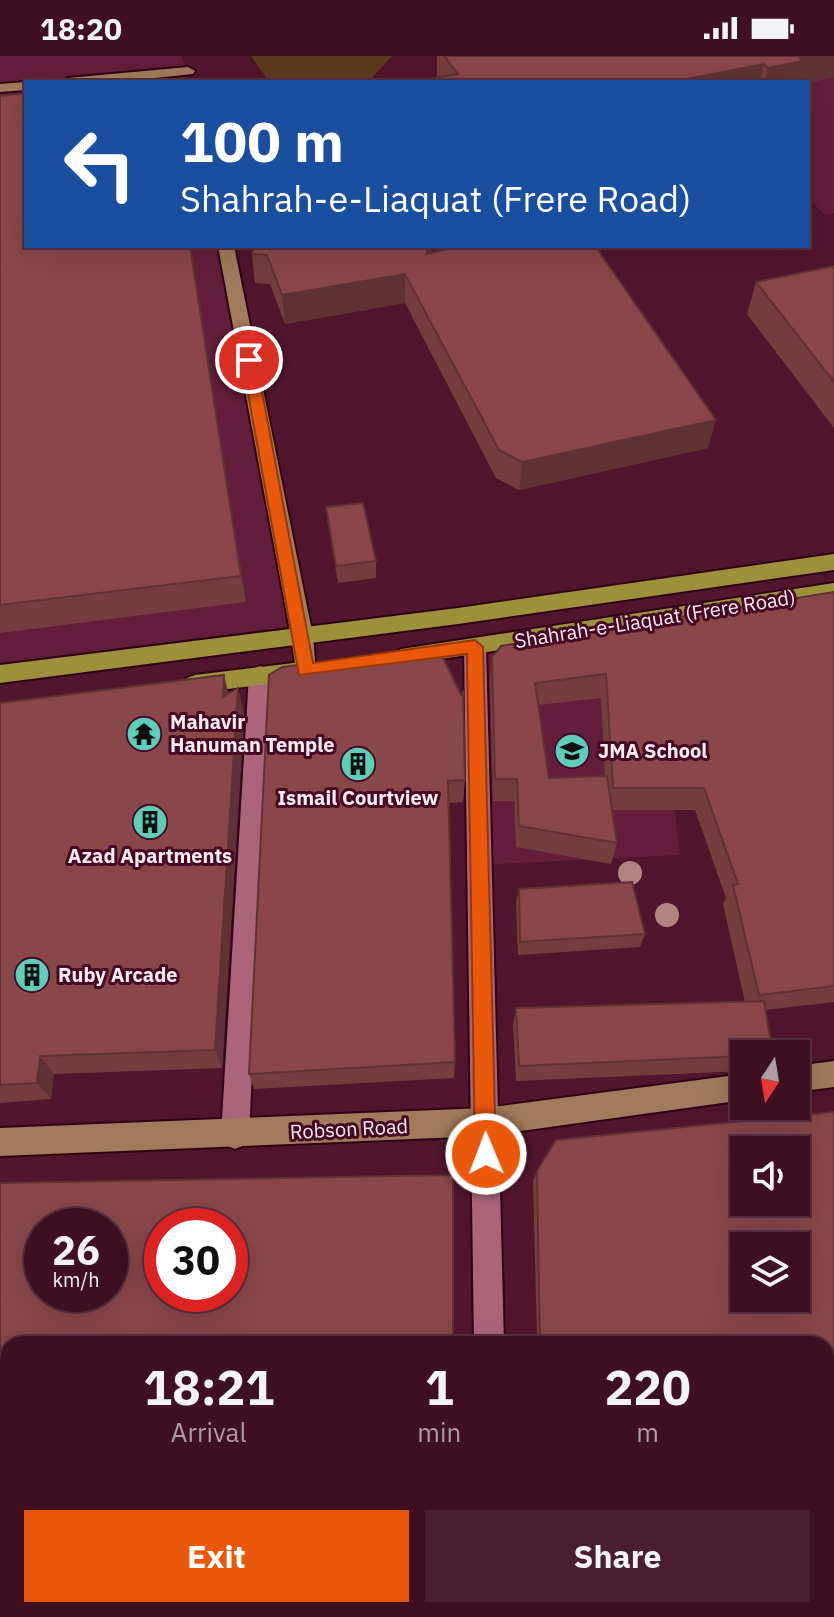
<!DOCTYPE html>
<html lang="en">
<head>
<meta charset="utf-8">
<style>
	:root { --surface:#3e1022; --page:#491e2f; --text:#f1f3f6; --muted:#ad9da5; --line:#573040; --accent:#ea580c }
	body { margin:0; font-family:"IBM Plex Sans",sans-serif; background:var(--page); color:var(--text); height:100vh; display:flex; flex-direction:column; font-size:30px; white-space:nowrap }
	* { box-sizing:border-box; margin:0 }
	p { font-size:26px; color:var(--muted) }
	.icon { flex:none; width:44px; height:44px; fill:none; stroke:currentColor; stroke-width:2; stroke-linecap:round; stroke-linejoin:round }
	.map { position:relative; flex:1; overflow:hidden }
	.drawer { position:absolute; left:0px; top:1280px; width:834px; height:282px; display:flex; flex-direction:column; background:var(--surface); border-radius:24px 24px 0 0; box-shadow:0 8px 32px #0002,0 0 0 2px var(--line) }
	.drawer>* { flex:none }
	.hud { position:absolute; left:24px; top:24px; width:786px; height:168px; border-radius:0px; box-shadow:0 8px 32px #0002,0 0 0 2px var(--line); background:#1a4fa0; color:#fff; overflow:hidden }
	.needle { width:52px; rotate:192deg }
	.fabs { position:absolute; left:730px; top:984px; display:grid; gap:16px }
	.fabs a { display:grid; place-items:center; width:80px; height:80px; border-radius:0px; background:var(--surface); box-shadow:0 8px 32px #0002,0 0 0 2px var(--line); font-size:40px }
	.speed { position:absolute; left:24px; top:1152px; display:flex; gap:16px; font-size:40px; font-weight:700; text-align:center }
	.speed>* { display:grid; place-content:center; width:104px; height:104px; border-radius:50%; background:var(--surface); box-shadow:0 8px 32px #0002,0 0 0 2px var(--line); line-height:1 }
	.speed small { font-size:20px; font-weight:400 }
	.speed .limit { border:12px solid #d22; background:#fff; color:#111 }
	.pin { position:absolute; display:grid; place-items:center; width:68px; height:68px; color:#fff; margin:-34px; border:4px solid #fff; border-radius:50%; box-shadow:0 2px 8px #0007 }
	.me { position:absolute; width:88px; margin:-44px; rotate:359deg; stroke-linejoin:round; filter:drop-shadow(0 0 6px #0008) }
	.turn { display:flex; align-items:center; gap:28px; height:168px; padding:0 24px; font-size:36px }
	.turn .icon { width:104px; height:104px; stroke-width:2.5 }
	.turn b { display:block; font-size:56px; line-height:68px }
	.eta { display:flex; justify-content:space-evenly; align-items:center; height:136px; text-align:center }
	.eta b { font-size:48px; font-weight:700; line-height:56px }
	.button { display:flex; gap:16px; margin-top:auto; padding:16px 24px }
	.button a { flex:1; height:92px; border-radius:0px; background:var(--accent); color:#fff; font-size:32px; font-weight:700; line-height:92px; text-align:center }
	.button a+a { background:var(--page); color:var(--text) }
	.status { display:flex; justify-content:space-between; align-items:center; height:56px; padding:0 40px; background:var(--surface); direction:ltr }
	.status svg { height:22px; fill:currentColor }
	.map>svg:first-child { display:block }
	.built { fill:#621e3a }
	.green { fill:#5d3b1d }
	.lines { fill:none; stroke-linecap:round; stroke-linejoin:round }
	.lane-casing { stroke:#2f0316; stroke-width:4 }
	.street-casing { stroke:#2f0316; stroke-width:4 }
	.secondary-casing { stroke:#2f0316; stroke-width:4 }
	.primary-casing { stroke:#2f0316; stroke-width:4 }
	.lane { fill:#aa657b; fill-rule:evenodd }
	.street { fill:#aa657b; fill-rule:evenodd }
	.secondary { fill:#a37a5b; fill-rule:evenodd }
	.primary { fill:#9d903b; fill-rule:evenodd }
	.tree { fill:#b18481 }
	.wall { fill:#763d3f; fill-rule:evenodd }
	.shaded-wall { fill:#603233 }
	.building { fill:#894749; stroke:#603233; stroke-width:2; fill-rule:evenodd }
	.route { fill:#ea580c; stroke:#983908; stroke-width:2 }
	.labels { text-anchor:middle; stroke-width:6; stroke-linejoin:round; paint-order:stroke }
	.street-label { font-size:20px; fill:#fdedf1; stroke:#460924 }
	.poi-label { font-size:20px; font-weight:bold; fill:#fdedf1; stroke:#460924; text-anchor:start }
</style>
</head>
<body>
<div class="status"><b>18:20</b><svg viewBox="0 0 49 12"><path d="M0 12V9h3v3zM5 12V6h3v6zM10 12V3h3v9zM15 12V0h3v12zM26 1h20v11H26zM47 4h2v5h-2z"/></svg></div>
<div class="map">
<svg width="834" height="1561" viewBox="0 0 834 1561">
	<rect width="100%" height="100%" fill="#52152e"/>
	<!-- built -->
	<g class="built">
		<polygon points="0,0 182,0 189,26 26,26 26,190 225,190 302,580 0,618"/>
		<polygon points="834,0 834,157 825,159 808,142 808,26"/>
		<polygon points="652,563 680,799 477,809 475,591"/>
	</g>
	<!-- green -->
	<polygon class="green" points="251,0 392,0 368,26 269,26"/>
	<g class="lines">
		<defs>
			<polygon id="lane" points="206,1554 255,1554 252,1561 203,1561"/>
			<g id="street">
				<polygon points="475,583 486,591 504,1288 474,1288 464,591"/>
				<polygon points="260,610 268,613 271,619 249,1079 245,1089 235,1093 225,1089 221,1079 249,619 252,613"/>
				<rect x="478" y="1554" width="34" height="7"/>
			</g>
			<g id="secondary">
				<polygon points="188,11 195,15 193,18 116,26 61,26 68,22"/>
				<polygon points="26,26 26,34 0,36 0,28"/>
				<polygon points="218,190 234,190 313,580 316,615 313,621 297,621 291,580"/>
				<polygon points="834,1005 834,1031 796,1036 796,1010"/>
				<polygon points="744,1018 744,1044 485,1080 0,1100 0,1072 485,1052"/>
			</g>
			<g id="primary">
				<polygon points="834,498 834,514 458,568 0,627 0,609 458,552"/>
				<polygon points="834,527 834,543 401,609 390,601 401,593"/>
				<polygon points="302,606 310,609 313,615 310,621 302,624 195,637 187,634 184,628 187,622 195,619"/>
			</g>
		</defs>
		<!-- lane casing -->
		<use href="#lane" class="lane-casing"/>
		<!-- street casing -->
		<use href="#street" class="street-casing"/>
		<!-- secondary casing -->
		<use href="#secondary" class="secondary-casing"/>
		<!-- primary casing -->
		<use href="#primary" class="primary-casing"/>
		<!-- lane -->
		<use href="#lane" class="lane"/>
		<!-- street -->
		<use href="#street" class="street"/>
		<!-- secondary -->
		<use href="#secondary" class="secondary"/>
		<!-- primary -->
		<use href="#primary" class="primary"/>
	</g>
	<!-- trees -->
	<g class="tree">
		<circle cx="630" cy="817" r="12"/>
		<circle cx="667" cy="859" r="12"/>
	</g>
	<!-- wall -->
	<g class="wall">
		<polygon points="437,0 834,0 834,21 808,27 412,26 438,22 437,20"/>
		<polygon points="0,40 26,190 191,190 246,546 0,577"/>
		<polygon points="254,190 434,190 432,196 708,392 519,434 496,422 405,247 285,268 270,228 255,227 252,198"/>
		<polygon points="834,210 834,372 747,258 756,226"/>
		<polygon points="326,451 376,505 376,522 338,527 328,469"/>
		<path d="M834 536V946L765 954 744 998V1015L516 1025 513 969 516 952 745 946 723 848 726 842 695 754H612L617 787 611 808 516 791 514 745H493L490 625 492 601ZM601 642 605 720 549 722 538 649Z"/>
		<polygon points="425,594 465,724 463,746 449,747 455,1006 454,1022 254,1033 249,1018"/>
		<polygon points="238,632 244,658 222,1012 54,1018 51,1043 0,1047 0,647 229,638"/>
		<polygon points="519,833 645,878 640,891 518,899 516,846"/>
		<polygon points="834,1056 826,1288 537,1288 533,1125 537,1115"/>
		<polygon points="542,1554 648,1554 649,1561 542,1561"/>
	</g>
	<!-- shaded-wall -->
	<g class="shaded-wall">
		<polygon points="806,0 834,0 834,21 808,27 765,26 768,12"/>
		<polygon points="764,8 760,26 672,26"/>
		<polygon points="190,190 191,190 246,546 241,520"/>
		<polygon points="428,190 434,190 426,227 426,198"/>
		<polygon points="405,218 405,247 285,268 282,239"/>
		<polygon points="716,364 708,392 519,434 522,406"/>
		<polygon points="224,619 230,644 223,641"/>
		<polygon points="238,632 244,658 222,1012 215,994"/>
		<polygon points="40,1000 54,1018 51,1043 37,1027"/>
		<polygon points="199,1554 205,1554 202,1561 196,1561"/>
	</g>
	<!-- building -->
	<g class="building">
		<polygon points="444,0 806,0 799,1 803,5 768,12 764,8 672,26 412,26 458,18"/>
		<polygon points="26,37 26,190 190,190 241,520 0,549 0,40"/>
		<polygon points="254,190 428,190 426,198 462,190 595,190 716,364 522,406 499,394 405,218 282,239 267,199 252,198"/>
		<polygon points="834,210 834,326 756,226"/>
		<polygon points="363,447 376,505 336,510 326,451"/>
		<polygon points="834,536 834,930 759,939 733,829 738,828 704,732 613,732 606,618 535,627 549,722 607,720 617,787 519,770 517,723 495,723 492,601 501,590"/>
		<polygon points="425,594 435,597 443,602 461,639 463,636 465,724 448,725 455,1006 249,1018 269,619 282,611"/>
		<polygon points="224,619 223,641 238,632 215,994 40,1000 37,1027 0,1029 0,647"/>
		<polygon points="632,826 645,878 520,886 519,833"/>
		<polygon points="764,945 773,998 744,998 744,1000 519,1010 516,952"/>
		<path d="M834 1056V1494L826 1495V1288H540L537 1115 556 1084ZM744 1094H796V1146H744ZM744 1190H796V1242H744Z"/>
		<path d="M453 1119V1288H8V1554H199L196 1561H0V1127ZM42 1170H110V1238H42ZM162 1170H230V1238H162Z"/>
		<polygon points="209,1554 454,1554 454,1561 250,1561 252,1556"/>
		<polygon points="546,1554 648,1554 649,1561 546,1561"/>
	</g>
	<!-- route -->
	<polygon class="route" points="249,300 256,304 313,607 475,584 483,591 496,1098 493,1105 486,1109 478,1105 475,1098 467,598 299,619 242,304"/>
	<!-- icons -->
	<defs>
		<symbol id="temple-disc" viewBox="-11 -11 22 22"><circle r="9.5" fill="#5dceb9" stroke="#460924"/><path d="M0-6L5-2H3V0L6.5 2.5H4V6H1.5V3h-3V6H-4V2.5H-6.5L-3 0V-2H-5Z" fill="#111"/></symbol>
		<symbol id="school-disc" viewBox="-11 -11 22 22"><circle r="9.5" fill="#5dceb9" stroke="#460924"/><path d="M0-5L7-2L0 1L-7-2ZM-4 1L0 2.5L4 1V4Q0 6-4 4Z" fill="#111"/></symbol>
		<symbol id="building-disc" viewBox="-11 -11 22 22"><circle r="9.5" fill="#5dceb9" stroke="#460924"/><path d="M-4-6H4V6H1V3H-1V6H-4ZM-2.5-4.3h1.7v1.8h-1.7ZM.8-4.3h1.7v1.8H.8ZM-2.5-1h1.7V.8h-1.7ZM.8-1h1.7V.8H.8Z" fill="#111"/></symbol>
	</defs>
	<g fill-rule="evenodd">
		<use href="#temple-disc" x="124" y="658" width="40" height="40"/>
		<use href="#school-disc" x="552" y="675" width="40" height="40"/>
		<use href="#building-disc" x="338" y="688" width="40" height="40"/>
		<use href="#building-disc" x="130" y="746" width="40" height="40"/>
		<use href="#building-disc" x="12" y="899" width="40" height="40"/>
	</g>
	<g class="labels">
		<!-- street labels -->
		<g class="street-label">
			<text transform="translate(655 563) rotate(-9)" y="7">Shahrah-e-Liaquat (Frere Road)</text>
			<text transform="translate(349 1073) rotate(-3)" y="7">Robson Road</text>
		</g>
		<!-- poi labels -->
		<g class="poi-label">
			<text x="170" y="673">Mahavir<tspan x="170" dy="23">Hanuman Temple</tspan></text>
			<text x="598" y="702">JMA School</text>
			<text x="358" y="749" text-anchor="middle">Ismail Courtview</text>
			<text x="150" y="807" text-anchor="middle">Azad Apartments</text>
			<text x="58" y="926">Ruby Arcade</text>
		</g>
	</g>
</svg>
<div class="fabs">
<a><svg class="needle" viewBox="-14 -14 28 28"><path d="M0-13l5 13h-10z" fill="#e53935"/><path d="M0 13l5-13h-10z" fill="#ad9da5"/></svg></a>
<a><svg class="icon" aria-label="sound" viewBox="0 0 24 24"><path d="M4 9h4l5-4v14l-5-4H4zM17 9q2 3 0 6"/></svg></a>
<a><svg class="icon" aria-label="layers" viewBox="0 0 24 24"><path d="M12 4l9 5-9 5-9-5zM3 14l9 5 9-5"/></svg></a>
</div>
<div class="speed"><div>26<small>km/h</small></div><div class="limit">30</div></div>
<div class="pin" style="left:249px;top:304px;background:#d93025"><svg class="icon" aria-label="arrive" viewBox="0 0 24 24"><path d="M6 21V4h12l-3 4 3 4H6"/></svg></div>
<svg class="me" style="left:486px;top:1098px" viewBox="-20 -20 40 40"><circle r="17" fill="#ea580c" stroke="#fff" stroke-width="3"/><path d="M0-11L8 9 0 5-8 9z" fill="#fff"/></svg>
<div class="hud">
<div class="turn"><svg class="icon" aria-label="left" viewBox="0 0 24 24"><path d="M17 20v-9H6M10 6l-5 5 5 5"/></svg><div><b>100 m</b>Shahrah-e-Liaquat (Frere Road)</div></div>
</div>
<section class="drawer">
<div class="eta">
<div><b>18:21</b><p>Arrival</p></div>
<div><b>1</b><p>min</p></div>
<div><b>220</b><p>m</p></div>
</div>
<div class="button"><a>Exit</a><a>Share</a></div>
</section>
</div>
</body>
</html>
